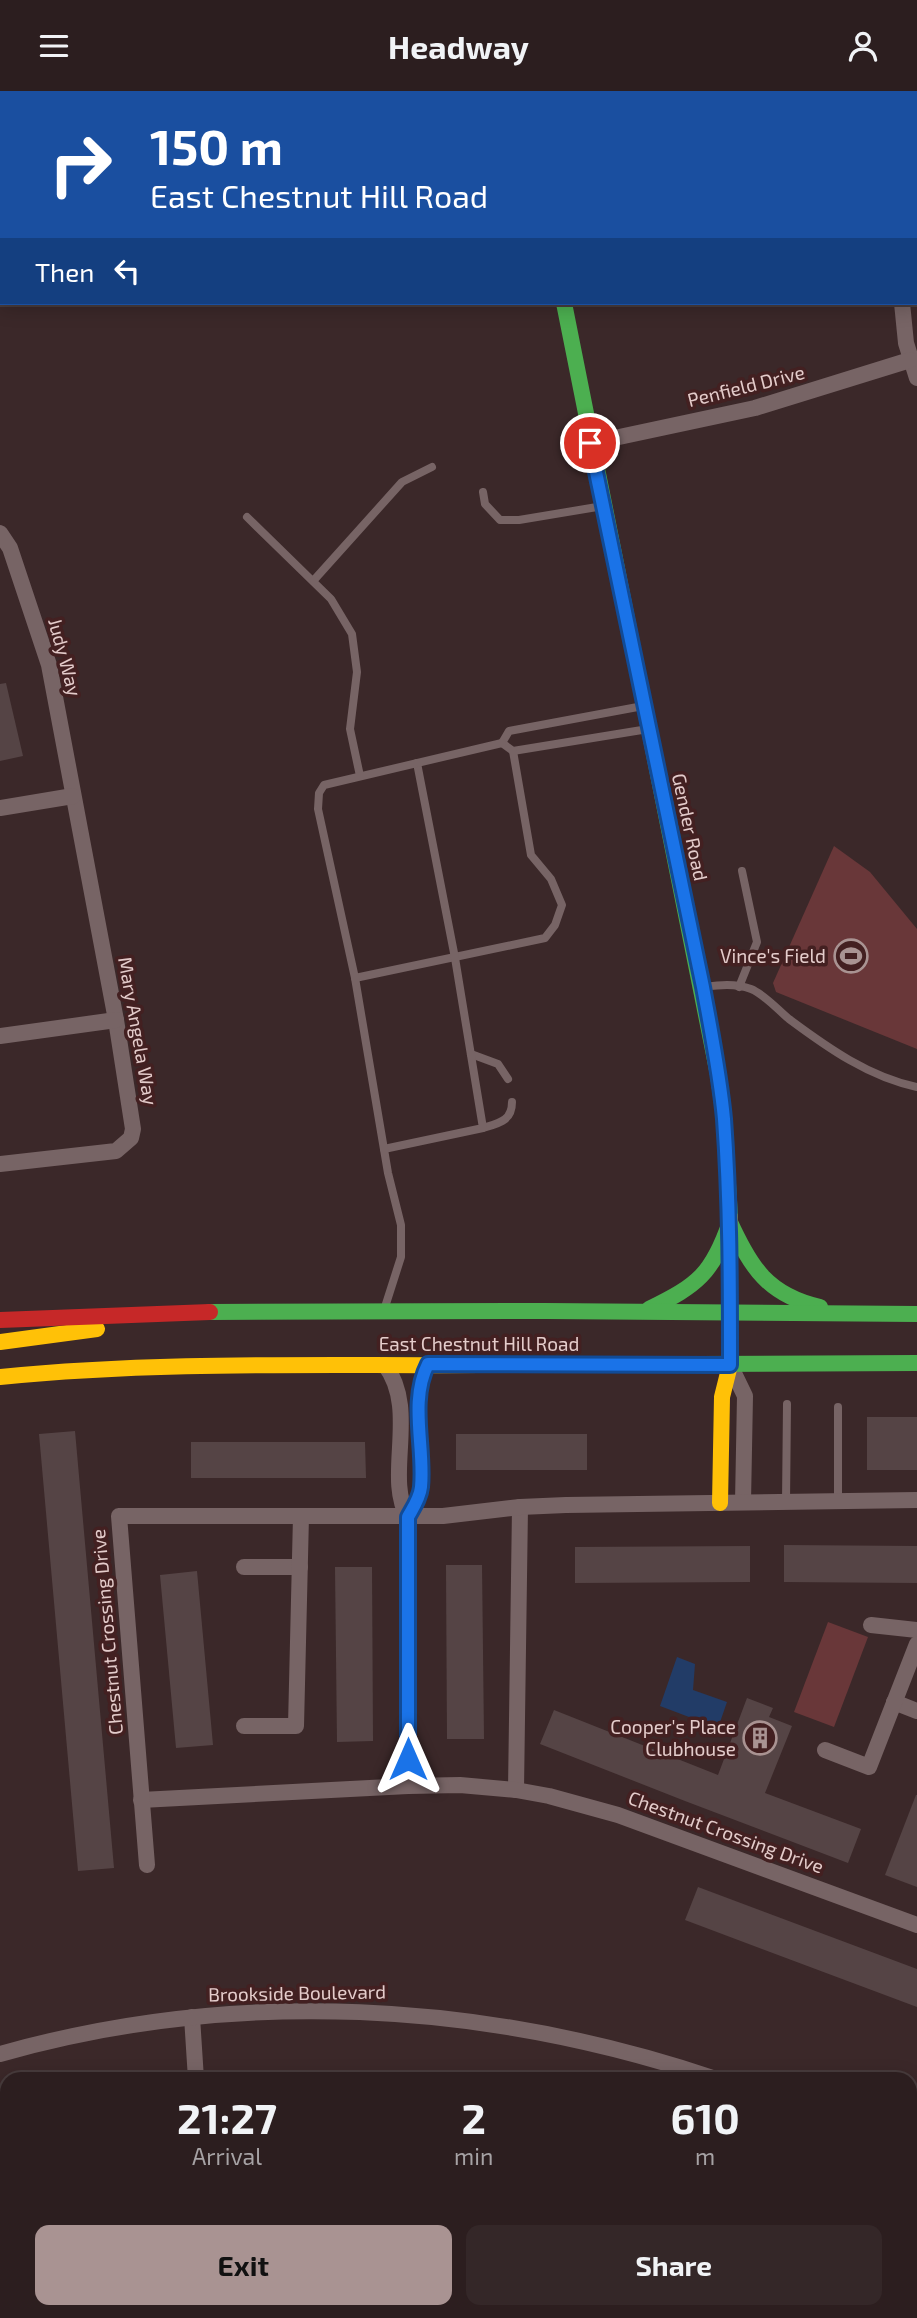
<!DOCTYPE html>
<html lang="en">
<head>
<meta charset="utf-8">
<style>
	:root { --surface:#2c1e1f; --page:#342728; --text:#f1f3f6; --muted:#a6a2a4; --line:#483c3d; --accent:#a99392 }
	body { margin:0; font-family:"Exo 2",sans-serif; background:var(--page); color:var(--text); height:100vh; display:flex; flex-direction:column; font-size:26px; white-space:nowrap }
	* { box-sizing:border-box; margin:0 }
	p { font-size:23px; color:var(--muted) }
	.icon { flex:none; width:38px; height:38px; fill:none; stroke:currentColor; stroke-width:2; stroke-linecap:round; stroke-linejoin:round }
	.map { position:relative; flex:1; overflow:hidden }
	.side { position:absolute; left:0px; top:1981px; width:917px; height:247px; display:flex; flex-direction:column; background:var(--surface); border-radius:21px 21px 0 0; box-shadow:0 4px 18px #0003,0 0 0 2px var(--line) }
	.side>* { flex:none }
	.top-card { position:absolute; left:0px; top:0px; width:917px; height:214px; box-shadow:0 4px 18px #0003,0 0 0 2px var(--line); background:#1a4fa0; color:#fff; overflow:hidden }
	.pin { position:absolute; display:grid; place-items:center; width:60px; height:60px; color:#fff; margin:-30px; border:4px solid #fff; border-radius:50%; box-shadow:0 2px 7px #0007 }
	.me { position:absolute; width:77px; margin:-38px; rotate:0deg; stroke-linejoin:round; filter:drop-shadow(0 0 5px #0008) }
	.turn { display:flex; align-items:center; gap:24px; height:147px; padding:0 35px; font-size:32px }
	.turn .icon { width:91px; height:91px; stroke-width:2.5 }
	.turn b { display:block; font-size:49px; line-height:60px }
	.then { display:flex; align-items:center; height:66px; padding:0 35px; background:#0003; gap:14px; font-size:26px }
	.eta { display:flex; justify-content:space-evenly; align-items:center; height:119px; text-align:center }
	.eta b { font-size:42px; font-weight:700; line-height:49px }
	.button { display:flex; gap:14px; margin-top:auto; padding:14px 35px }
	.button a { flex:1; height:80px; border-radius:14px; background:var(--accent); color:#111; font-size:28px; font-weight:700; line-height:80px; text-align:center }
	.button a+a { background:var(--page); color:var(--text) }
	header { display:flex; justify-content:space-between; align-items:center; height:91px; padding:0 35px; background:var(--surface); font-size:32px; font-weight:700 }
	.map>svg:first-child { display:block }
	.green { fill:#693739 }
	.water { fill:#223c67 }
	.building { fill:#554445 }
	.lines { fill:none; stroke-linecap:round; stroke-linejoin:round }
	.lane { stroke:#776465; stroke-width:8 }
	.street { stroke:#776465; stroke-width:16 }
	.fast { stroke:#4caf50; stroke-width:16 }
	.slow { stroke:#ffc107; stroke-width:16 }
	.jam { stroke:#c62828; stroke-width:16 }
	.route-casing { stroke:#114b97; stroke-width:18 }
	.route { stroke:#1a73e8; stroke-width:12 }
	.labels { text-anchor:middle; stroke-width:7; stroke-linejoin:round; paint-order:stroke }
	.street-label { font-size:19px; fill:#e4cccb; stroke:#432021 }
	.poi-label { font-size:19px; fill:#e4cccb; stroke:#432021; text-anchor:end }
</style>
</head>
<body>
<header><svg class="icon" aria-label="menu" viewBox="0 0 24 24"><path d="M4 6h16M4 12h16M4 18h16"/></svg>Headway<svg class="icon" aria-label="person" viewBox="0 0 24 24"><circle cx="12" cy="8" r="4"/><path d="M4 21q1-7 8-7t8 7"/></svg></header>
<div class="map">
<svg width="917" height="2227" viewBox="0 0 917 2227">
	<rect width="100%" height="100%" fill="#3b2829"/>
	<!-- green -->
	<g class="green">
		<polygon points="834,755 870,781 917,838 917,958 776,901 773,892"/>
		<polygon points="828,1531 868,1546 834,1636 794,1621"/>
	</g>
	<!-- water -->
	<polygon class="water" points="677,1566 695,1573 693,1599 727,1611 718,1637 660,1615"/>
	<!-- building -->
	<g class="building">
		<polygon points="6,592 23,665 0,670 0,593"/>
		<rect x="867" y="1326" width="50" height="53"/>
		<polygon points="75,1340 114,1777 78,1780 39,1343"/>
		<rect x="456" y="1343" width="131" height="36"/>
		<polygon points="191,1351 365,1351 366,1387 191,1387"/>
		<polygon points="784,1454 917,1455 917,1492 784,1491"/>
		<polygon points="750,1455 750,1491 575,1492 575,1456"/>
		<polygon points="446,1474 482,1474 484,1648 447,1648"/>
		<polygon points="335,1476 372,1476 373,1650 337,1651"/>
		<polygon points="197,1480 213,1654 176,1657 160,1484"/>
		<polygon points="747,1607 773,1617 769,1626 792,1635 765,1702 861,1738 848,1772 685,1710 540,1653 554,1619 718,1684"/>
		<polygon points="916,1704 917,1704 917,1796 885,1784"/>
		<polygon points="698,1796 917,1878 917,1916 685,1829"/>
	</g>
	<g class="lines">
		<!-- lane -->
		<g class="lane">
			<polyline points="483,401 485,413 500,429 519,429 603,415"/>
			<polyline points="247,426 331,508 352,543 357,581 350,638 360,685"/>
			<polyline points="314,489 402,391 432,376"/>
			<polyline points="643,615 509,640 502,652 513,660 648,638"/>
			<polyline points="355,887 545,847 555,834 562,814 551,788 531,764 513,660"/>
			<path d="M703 896C719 894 735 892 751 898 764 903 778 919 789 928 828 957 869 986 917 996"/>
			<polyline points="739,896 757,851 742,780"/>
			<polyline points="471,963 498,973 508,988"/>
			<path d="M483 1037C499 1032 512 1030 512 1011"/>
			<polyline points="384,1058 483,1037 455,867 417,672"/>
			<polyline points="385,1216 401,1166 401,1134 388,1082 355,887 318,718 319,702 324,694 502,652"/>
			<polyline points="838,1410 838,1316"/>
			<polyline points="786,1411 787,1313"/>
		</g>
		<!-- street -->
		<g class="street">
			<polyline points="361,0 365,2"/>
			<polyline points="247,2 248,0"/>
			<polyline points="396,2 397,0"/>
			<polyline points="516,2 519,0"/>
			<polyline points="908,2 908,0"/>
			<polyline points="0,135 2,135"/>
			<polyline points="902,212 906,252 917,287"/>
			<polyline points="591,352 755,317 910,269"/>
			<polyline points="0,442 10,457 49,574 116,929 133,1038 131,1047 116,1060 0,1073"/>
			<polyline points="0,717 73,705"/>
			<polyline points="0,945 116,929"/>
			<path d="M385 1274C419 1319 384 1386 408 1426V1695"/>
			<polyline points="730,1274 745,1305 743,1411"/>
			<path d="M408 1426C413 1416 420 1407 421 1396 425 1357 409 1310 428 1274"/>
			<polyline points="244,1476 300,1476"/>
			<polyline points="871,1534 917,1539"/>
			<polyline points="894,1611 917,1620"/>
			<polyline points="244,1635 296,1635 301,1425"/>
			<polyline points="825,1659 869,1676 917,1553"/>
			<polyline points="516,1699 520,1416"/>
			<polyline points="141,1709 408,1695 460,1694 516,1699 549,1705 618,1724 917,1834"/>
			<polyline points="147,1774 119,1425 443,1425 520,1416 566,1414 917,1409"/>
			<polyline points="192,1926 196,1988"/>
			<path d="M0 1963C237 1896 484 1910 716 1988"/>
			<polyline points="910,2060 917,2062"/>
			<polyline points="0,2195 7,2195"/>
			<polyline points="107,2221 117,2225"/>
			<polyline points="710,2221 728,2227"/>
			<polyline points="339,2227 342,2221"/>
			<polyline points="562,2227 564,2221"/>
			<polyline points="788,2227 790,2221"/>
		</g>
		<!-- fast -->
		<g class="fast">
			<polyline points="564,212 718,984 724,1026 730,1126"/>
			<path d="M730 1131C751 1177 768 1204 820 1216"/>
			<path d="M649 1218C698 1194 712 1183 730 1131"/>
			<polyline points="210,1221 546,1220 917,1223"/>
			<polyline points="479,1274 917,1272"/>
		</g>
		<!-- slow -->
		<g class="slow">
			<polyline points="0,1251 97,1238"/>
			<path d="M0 1286C159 1270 319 1275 479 1274"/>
			<polyline points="720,1412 722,1306 730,1274 730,1126"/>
		</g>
		<!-- jam -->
		<polyline class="jam" points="0,1229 210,1221"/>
	</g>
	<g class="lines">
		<defs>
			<path id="route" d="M408 1668V1426C413 1417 420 1407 421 1396 425 1357 409 1310 428 1273L730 1274C730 1192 730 1110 724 1028 720 984 711 940 703 896L590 352"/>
		</defs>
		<!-- route casing -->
		<use href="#route" class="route-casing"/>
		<!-- route -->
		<use href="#route" class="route"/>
	</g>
	<!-- icons -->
	<defs>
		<symbol id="stadium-ring" viewBox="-11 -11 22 22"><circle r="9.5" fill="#432021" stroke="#a99392" stroke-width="1.5"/><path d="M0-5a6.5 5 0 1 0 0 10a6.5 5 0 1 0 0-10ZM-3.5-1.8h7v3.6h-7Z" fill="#a99392"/></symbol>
		<symbol id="building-ring" viewBox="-11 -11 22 22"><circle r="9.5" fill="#432021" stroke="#a99392" stroke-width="1.5"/><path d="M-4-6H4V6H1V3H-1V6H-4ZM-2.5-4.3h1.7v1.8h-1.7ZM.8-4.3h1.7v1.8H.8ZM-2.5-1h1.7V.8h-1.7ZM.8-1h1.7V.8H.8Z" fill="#a99392"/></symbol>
	</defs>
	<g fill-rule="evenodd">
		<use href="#stadium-ring" x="832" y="846" width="38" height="38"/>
		<use href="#building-ring" x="741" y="1628" width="38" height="38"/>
	</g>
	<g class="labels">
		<!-- street labels -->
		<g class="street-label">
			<text transform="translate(746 295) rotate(-14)" y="7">Penfield Drive</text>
			<text transform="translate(65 566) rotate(75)" y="7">Judy Way</text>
			<text transform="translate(690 736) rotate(78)" y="7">Gender Road</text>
			<text transform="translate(138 940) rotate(80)" y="7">Mary Angela Way</text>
			<text x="479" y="1260">East Chestnut Hill Road</text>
			<text transform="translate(107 1541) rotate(-95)" y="7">Chestnut Crossing Drive</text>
			<text transform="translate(726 1741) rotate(20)" y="7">Chestnut Crossing Drive</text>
			<text transform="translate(297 1902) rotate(-1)" y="7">Brookside Boulevard</text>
		</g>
		<!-- poi labels -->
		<g class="poi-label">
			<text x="826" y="872">Vince's Field</text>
			<text x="736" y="1643">Cooper's Place<tspan x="736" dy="22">Clubhouse</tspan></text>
		</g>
	</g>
</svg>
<div class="pin" style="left:590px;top:352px;background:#d93025"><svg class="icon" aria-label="arrive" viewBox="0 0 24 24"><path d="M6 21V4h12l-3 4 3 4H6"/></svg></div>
<svg class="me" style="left:408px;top:1668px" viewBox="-20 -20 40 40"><path d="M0-17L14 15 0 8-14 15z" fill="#1a73e8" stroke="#fff" stroke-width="4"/></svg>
<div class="top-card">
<div class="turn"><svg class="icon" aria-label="right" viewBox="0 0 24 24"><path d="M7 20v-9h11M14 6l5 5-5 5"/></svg><div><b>150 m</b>East Chestnut Hill Road</div></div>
<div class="then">Then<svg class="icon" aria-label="left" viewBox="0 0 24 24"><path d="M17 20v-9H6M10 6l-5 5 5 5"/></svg></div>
</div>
<section class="side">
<div class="eta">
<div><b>21:27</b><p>Arrival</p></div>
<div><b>2</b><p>min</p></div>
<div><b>610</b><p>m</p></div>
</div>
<div class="button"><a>Exit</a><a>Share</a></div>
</section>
</div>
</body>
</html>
